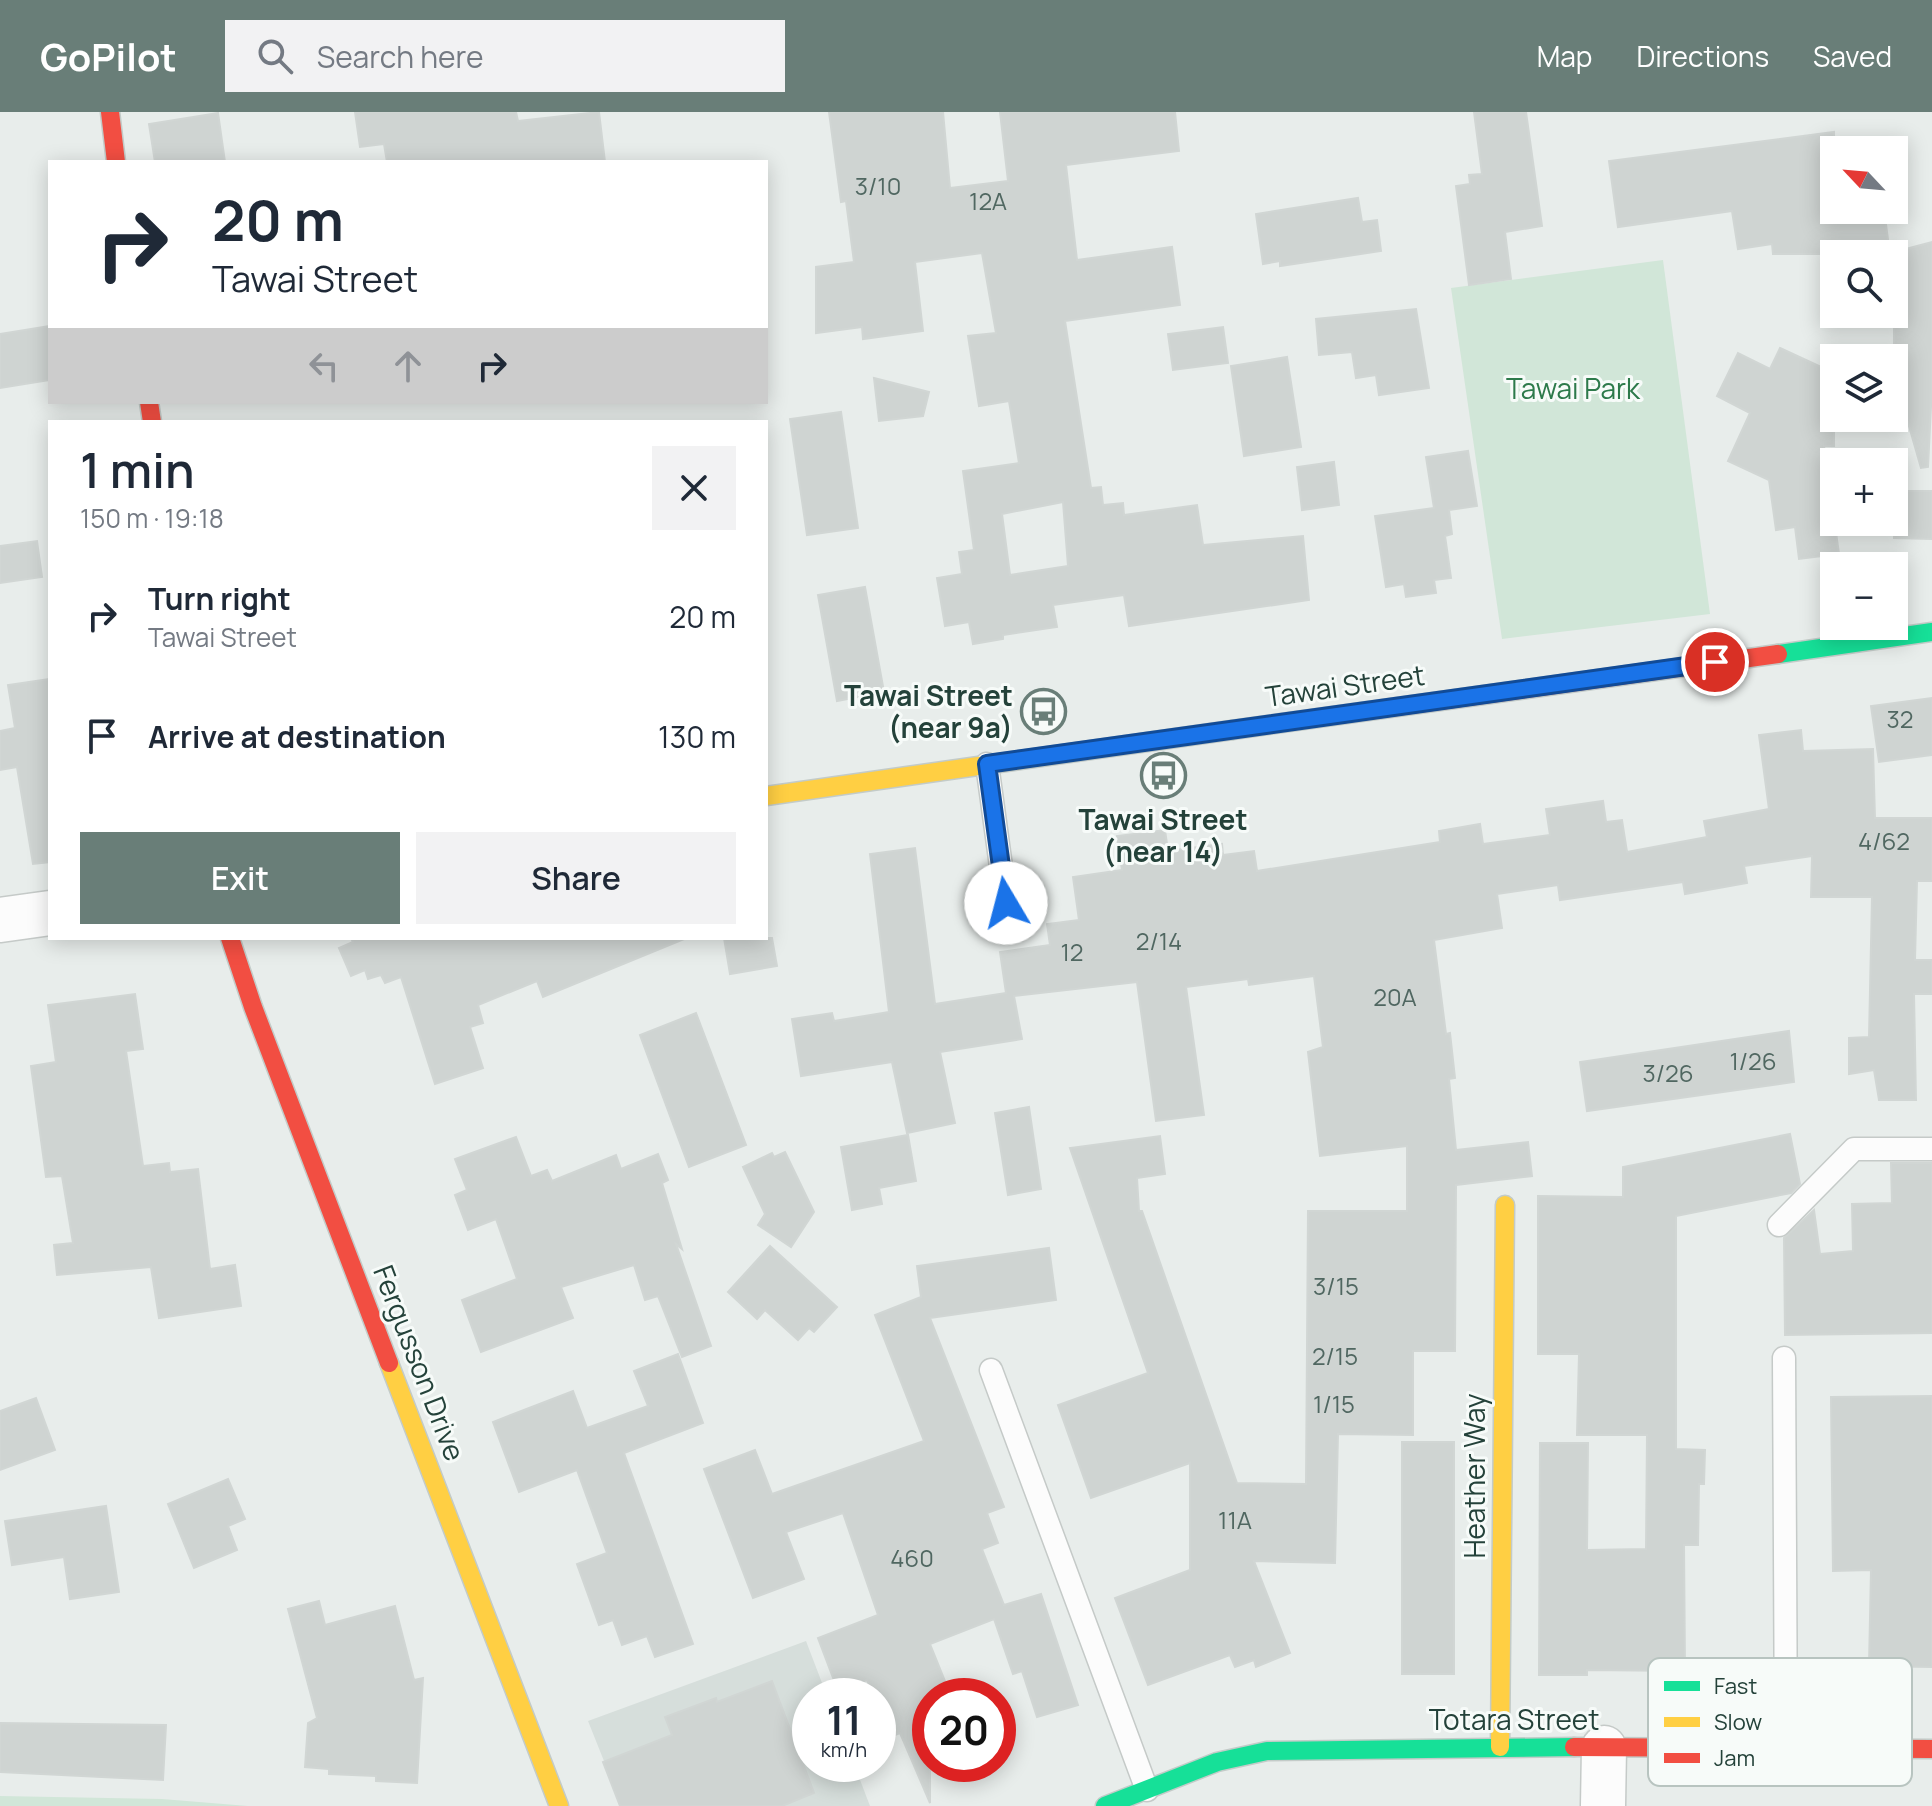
<!DOCTYPE html>
<html lang="en">
<head>
<meta charset="utf-8">
<style>
	:root { --surface:#fff; --page:#f2f2f3; --text:#1f2937; --muted:#747a83; --accent:#697e78 }
	body { margin:0; font-family:Manrope,sans-serif; background:var(--page); color:var(--text); height:100vh; display:flex; flex-direction:column; font-size:30px; white-space:nowrap }
	* { box-sizing:border-box; margin:0 }
	p { font-size:26px; color:var(--muted) }
	.icon { flex:none; width:44px; height:44px; fill:none; stroke:currentColor; stroke-width:2; stroke-linecap:round; stroke-linejoin:round }
	.map { position:relative; flex:1; overflow:hidden }
	.sheet { position:absolute; left:48px; top:308px; width:720px; height:520px; display:flex; flex-direction:column; background:var(--surface); border-radius:0px; box-shadow:0 4px 20px #0003 }
	.sheet>* { flex:none }
	.guide { position:absolute; left:48px; top:48px; width:720px; height:244px; border-radius:0px; box-shadow:0 4px 20px #0003; background:#fff; color:var(--text); overflow:hidden }
	.needle { width:52px; rotate:296deg }
	.fabs { position:absolute; left:1820px; top:24px; display:grid; gap:16px }
	.fabs a { display:grid; place-items:center; width:88px; height:88px; border-radius:0px; background:var(--surface); box-shadow:0 4px 20px #0003; font-size:40px }
	.speed { position:absolute; left:792px; top:1566px; display:flex; gap:16px; font-size:40px; font-weight:700; text-align:center }
	.speed>* { display:grid; place-content:center; width:104px; height:104px; border-radius:50%; background:var(--surface); box-shadow:0 4px 20px #0003; line-height:1 }
	.speed small { font-size:20px; font-weight:400 }
	.speed .limit { border:12px solid #d22; background:#fff; color:#111 }
	.pin { position:absolute; display:grid; place-items:center; width:68px; height:68px; color:#fff; margin:-34px; border:4px solid #fff; border-radius:50%; box-shadow:0 2px 8px #0007 }
	.me { position:absolute; width:88px; margin:-44px; rotate:352deg; stroke-linejoin:round; filter:drop-shadow(0 0 6px #0008) }
	.turn { display:flex; align-items:center; gap:28px; height:168px; padding:0 32px; font-size:36px }
	.turn .icon { width:104px; height:104px; stroke-width:2.5 }
	.turn b { display:block; font-size:56px; line-height:68px }
	.lanes { display:flex; align-items:center; height:76px; padding:0 32px; background:#0003; justify-content:center; gap:40px; direction:ltr }
	.lanes .off { opacity:.35 }
	.round { display:grid; place-items:center; flex:none; width:84px; height:84px; border-radius:0px; background:var(--page) }
	.overview { display:flex; align-items:center; justify-content:space-between; height:136px; padding:0 32px }
	h1 { font-size:48px; font-weight:600; line-height:60px }
	.primary-button { display:flex; gap:16px; margin-top:auto; padding:16px 32px }
	.primary-button a { flex:1; height:92px; border-radius:0px; background:var(--accent); color:#fff; font-size:32px; font-weight:600; line-height:92px; text-align:center }
	.primary-button a+a { background:var(--page); color:var(--text) }
	ul { padding:0; list-style:none }
	li { display:flex; align-items:center; gap:24px; height:120px; padding:0 32px }
	li div { flex:1 }
	li b { display:block; font-size:30px }
	li em { font-style:normal }
	header { display:flex; align-items:center; gap:48px; box-sizing:border-box; height:112px; padding:0 40px; background:var(--accent); color:#fff }
	header strong { font-size:38px }
	nav { display:flex; gap:44px; margin-inline-start:auto; font-size:28px }
	.search { width:560px; height:72px; background:var(--page); display:flex; align-items:center; gap:20px; box-sizing:border-box; padding:0 28px; border-radius:0px; color:var(--muted); font-size:30px }
	.map>svg:first-child { display:block }
	.built { fill:#d6dedb }
	.green { fill:#d1e6d8 }
	.building { fill:#cfd4d2; stroke:#d1d6d4; stroke-width:2; fill-rule:evenodd }
	.lines { fill:none; stroke-linecap:round; stroke-linejoin:round }
	.lane-casing { stroke:#c5cac8; stroke-width:25 }
	.street-casing { stroke:#c5cac8; stroke-width:47 }
	.fast-casing { stroke:#c3cbc8; stroke-width:21 }
	.slow-casing { stroke:#c3cbc8; stroke-width:21 }
	.jam-casing { stroke:#c3cbc8; stroke-width:21 }
	.lane { stroke:#fcfcfc; stroke-width:22 }
	.street { stroke:#fcfcfc; stroke-width:44 }
	.fast { stroke:#16e098; stroke-width:18 }
	.slow { stroke:#ffcf43; stroke-width:18 }
	.jam { stroke:#f24e42; stroke-width:18 }
	.route-casing { stroke:#114b97; stroke-width:20 }
	.route { stroke:#1a73e8; stroke-width:14 }
	.labels { text-anchor:middle; stroke-width:6; stroke-linejoin:round; paint-order:stroke }
	.number-label { font-size:24px; fill:#506761 }
	.park-label { font-size:28px; fill:#2d7a4b; stroke:#f7fbf9 }
	.street-label { font-size:28px; fill:#24423a; stroke:#f7fbf9 }
	.poi-label { font-size:28px; font-weight:bold; fill:#24423a; stroke:#f7fbf9; text-anchor:end }
	.key { fill:#f7fbf9; stroke:#b8c4c0; stroke-width:2 }
	.key-label { font-size:22px; fill:#24423a }
</style>
</head>
<body>
<header>
<strong>GoPilot</strong>
<div class="search"><svg class="icon" aria-label="search" viewBox="0 0 24 24"><circle cx="10" cy="10" r="6"/><path d="M15 15l6 6"/></svg>Search here</div>
<nav><a>Map</a><a>Directions</a><a>Saved</a></nav>
</header>
<div class="map">
<svg width="1932" height="1694" viewBox="0 0 1932 1694">
	<rect width="100%" height="100%" fill="#e8edeb"/>
	<!-- built -->
	<polygon class="built" points="806,1529 827,1584 810,1584 810,1652 854,1652 870,1694 622,1694 588,1609"/>
	<!-- green -->
	<g class="green">
		<polygon points="1663,148 1710,502 1502,527 1451,176"/>
		<polygon points="0,1684 162,1687 248,1694 0,1694"/>
	</g>
	<!-- building -->
	<g class="building">
		<polygon points="355,0 516,0 518,9 599,0 605,50 387,50 384,32 360,35"/>
		<path d="M829 0H943L950 76 1008 69 1000 0H1175L1179 39 1066 53 1077 148 1172 135 1180 193 1065 209 1091 376 1101 375 1103 393 1123 391 1124 403 1197 393 1203 433 1303 424 1309 488 1129 514 1124 483 1053 493 1057 515 1003 523V527L973 532 969 510 945 514 937 466 962 462 959 440 974 438 963 359 1019 351 1009 289 979 294 968 224 996 221 982 141 915 150 923 219 863 227 862 215 816 221V155L854 150 846 89 841 90ZM1063 390 1068 454 1010 463 1002 402Z"/>
		<polygon points="1474,0 1526,0 1542,114 1505,120 1511,167 1469,173 1456,74 1470,72 1469,63 1482,62"/>
		<polygon points="218,1 225,50 155,50 149,12"/>
		<polygon points="1834,20 1834,98 1884,98 1890,142 1773,142 1772,132 1738,137 1732,99 1618,115 1609,49"/>
		<polygon points="1358,86 1362,110 1377,108 1381,139 1280,154 1280,149 1263,152 1256,102"/>
		<polygon points="1932,130 1932,274 1928,355 1921,356 1894,262 1894,140"/>
		<polygon points="1416,197 1429,276 1379,283 1376,263 1356,266 1352,240 1319,243 1316,207"/>
		<polygon points="50,214 50,268 0,276 0,222"/>
		<polygon points="1223,215 1228,251 1173,258 1168,222"/>
		<polygon points="1780,236 1834,261 1834,334 1824,334 1839,442 1799,447 1795,415 1776,418 1769,368 1728,349 1750,301 1717,284 1738,241 1770,257"/>
		<polygon points="1287,245 1301,335 1244,344 1231,254"/>
		<polygon points="874,266 929,280 923,304 879,309"/>
		<polygon points="841,300 858,416 807,423 790,307"/>
		<polygon points="1468,339 1477,394 1449,398 1452,422 1445,424 1451,466 1434,468 1436,481 1406,485 1404,472 1386,475 1375,404 1434,396 1426,345"/>
		<polygon points="1334,350 1339,393 1302,398 1297,355"/>
		<polygon points="1894,379 1932,379 1932,427 1894,426"/>
		<polygon points="37,429 42,465 0,471 0,434"/>
		<polygon points="865,475 884,580 837,589 818,483"/>
		<polygon points="50,567 50,750 33,752 17,655 0,658 0,619 15,616 8,573"/>
		<polygon points="1932,586 1932,643 1879,650 1871,594"/>
		<polygon points="1801,618 1803,639 1873,637 1875,706 1932,706 1932,769 1917,769 1915,848 1932,848 1932,882 1914,882 1916,988 1879,988 1874,958 1849,962 1849,926 1869,925 1872,785 1811,785 1812,744 1744,754 1747,771 1685,782 1683,770 1560,788 1558,773 1497,782 1502,816 1434,828 1446,922 1450,921 1455,966 1449,967 1456,1038 1528,1030 1532,1064 1456,1073 1455,1239 1413,1239 1413,1323 1338,1322 1335,1451 1254,1449 1290,1541 1256,1555 1254,1548 1235,1555 1230,1543 1148,1573 1115,1486 1190,1458 1190,1351 1091,1386 1058,1293 1148,1261 1070,1036 1160,1024 1165,1062 1137,1066 1139,1099 1142,1099 1237,1371 1306,1372 1308,1099 1407,1099 1407,1034 1320,1044 1308,940 1323,935 1314,864 1249,873 1248,867 1186,875 1204,1003 1156,1009 1137,870 1014,884 1022,927 940,940 955,1011 907,1021 892,950 801,964 792,907 832,901 834,909 889,900 870,742 915,736 935,892 1006,881 1000,840 1050,833 1047,812 1079,808 1073,765 1122,758 1117,724 1165,718 1168,739 1222,732 1223,743 1254,739 1257,759 1440,730 1439,719 1480,712 1483,732 1550,723 1546,697 1603,689 1606,710 1622,708 1627,740 1707,725 1704,709 1769,697 1759,623"/>
		<polygon points="351,826 684,826 684,827 543,885 537,869 478,893 483,911 470,915 483,956 435,972 401,865 385,871 381,863 368,867 365,858 351,864 339,836 353,830"/>
		<polygon points="724,826 772,826 777,854 730,862"/>
		<polygon points="135,882 143,937 126,939 143,1054 169,1051 170,1060 198,1057 210,1157 235,1153 241,1194 159,1206 151,1155 57,1163 54,1133 73,1131 62,1064 46,1065 31,954 56,950 48,893"/>
		<polygon points="696,901 746,1033 689,1055 640,923"/>
		<polygon points="1789,919 1794,970 1587,999 1580,950"/>
		<polygon points="1029,995 1041,1077 1008,1083 995,1001"/>
		<polygon points="1790,1022 1800,1072 1791,1081 1676,1104 1676,1337 1705,1338 1704,1372 1699,1372 1698,1433 1684,1433 1685,1559 1587,1558 1587,1563 1539,1563 1540,1331 1588,1331 1587,1438 1646,1437 1647,1323 1577,1323 1579,1242 1538,1242 1538,1084 1623,1085 1623,1055"/>
		<polygon points="908,1023 916,1069 879,1076 882,1092 852,1098 841,1035"/>
		<polygon points="516,1025 531,1064 547,1058 552,1069 616,1043 621,1057 658,1042 668,1068 662,1071 682,1137 676,1132 711,1234 682,1245 658,1184 645,1188 634,1153 561,1175 573,1206 481,1240 462,1188 517,1167 496,1107 468,1118 455,1083 467,1078 455,1047"/>
		<polygon points="785,1040 814,1100 791,1135 758,1113 765,1102 743,1055 772,1041 774,1045"/>
		<polygon points="1891,1051 1932,1051 1932,1221 1785,1223 1784,1126 1814,1098 1820,1142 1853,1139 1852,1092 1892,1091"/>
		<polygon points="770,1134 837,1195 814,1220 809,1216 798,1228 765,1198 757,1207 728,1180"/>
		<polygon points="1049,1136 1056,1188 930,1206 1004,1395 987,1401 998,1431 982,1437 1004,1493 1041,1482 1078,1593 1037,1605 1022,1559 1013,1562 994,1507 930,1532 951,1584 930,1584 930,1691 900,1621 890,1625 878,1595 878,1584 874,1584 867,1568 838,1579 818,1526 878,1503 843,1401 786,1420 804,1467 753,1486 704,1357 755,1338 772,1382 924,1329 875,1203 921,1185 917,1154"/>
		<polygon points="678,1242 703,1311 624,1341 693,1532 655,1545 647,1524 622,1533 613,1508 599,1513 577,1452 607,1441 577,1358 519,1380 493,1310 573,1279 587,1316 648,1294 634,1259"/>
		<polygon points="1932,1284 1932,1555 1869,1554 1871,1458 1833,1459 1831,1285"/>
		<polygon points="36,1286 55,1338 0,1358 0,1299"/>
		<rect x="1402" y="1330" width="52" height="232"/>
		<polygon points="228,1367 245,1407 228,1414 237,1438 194,1456 168,1392"/>
		<polygon points="106,1394 119,1480 70,1487 64,1445 12,1453 5,1409"/>
		<polygon points="319,1489 325,1513 395,1494 414,1568 423,1566 417,1671 376,1669 376,1664 329,1662 329,1657 305,1655 308,1611 317,1606 288,1497"/>
		<polygon points="772,1569 814,1681 782,1694 620,1694 603,1650 672,1623 665,1605 716,1586 717,1590"/>
		<polygon points="0,1611 166,1613 163,1668 0,1660"/>
	</g>
	<g class="lines">
		<defs>
			<g id="lane">
				<polyline points="987,652 1006,791"/>
				<polyline points="1779,1113 1854,1037 1932,1037"/>
				<polyline points="1784,1246 1786,1635"/>
				<polyline points="991,1258 1147,1678"/>
			</g>
			<g id="street">
				<polyline points="0,808 50,801"/>
				<polyline points="1603,1694 1604,1636"/>
			</g>
			<g id="fast">
				<polyline points="1778,542 1932,520"/>
				<polyline points="1105,1694 1217,1650 1267,1639 1574,1635"/>
			</g>
			<g id="slow">
				<polyline points="766,684 1232,618"/>
				<polyline points="389,1251 559,1694"/>
				<polyline points="1500,1635 1505,1093"/>
			</g>
			<g id="jam">
				<polyline points="110,0 116,50"/>
				<polyline points="149,290 152,310"/>
				<polyline points="1232,618 1778,542"/>
				<polyline points="230,826 253,895 389,1251"/>
				<polyline points="1574,1635 1932,1637"/>
			</g>
		</defs>
		<!-- lane casing -->
		<use href="#lane" class="lane-casing"/>
		<!-- street casing -->
		<use href="#street" class="street-casing"/>
		<!-- fast casing -->
		<use href="#fast" class="fast-casing"/>
		<!-- slow casing -->
		<use href="#slow" class="slow-casing"/>
		<!-- jam casing -->
		<use href="#jam" class="jam-casing"/>
		<!-- lane -->
		<use href="#lane" class="lane"/>
		<!-- street -->
		<use href="#street" class="street"/>
		<!-- fast -->
		<use href="#fast" class="fast"/>
		<!-- slow -->
		<use href="#slow" class="slow"/>
		<!-- jam -->
		<use href="#jam" class="jam"/>
	</g>
	<g class="lines">
		<defs>
			<polyline id="route" points="1006,791 987,652 1715,550"/>
		</defs>
		<!-- route casing -->
		<use href="#route" class="route-casing"/>
		<!-- route -->
		<use href="#route" class="route"/>
	</g>
	<!-- icons -->
	<defs>
		<symbol id="bus-ring" viewBox="-11 -11 22 22"><circle r="9.5" fill="#f7fbf9" stroke="#697e78" stroke-width="1.5"/><path d="M-5-6H5V4H4V6H2V4H-2V6H-4V4H-5ZM-3.5-4V0h7V-4ZM-3.5 1.2v1.5H-2V1.2ZM2 1.2v1.5H3.5V1.2Z" fill="#697e78"/></symbol>
	</defs>
	<g fill-rule="evenodd">
		<use href="#bus-ring" x="1018" y="574" width="51" height="51"/>
		<use href="#bus-ring" x="1138" y="638" width="51" height="51"/>
	</g>
	<g class="labels">
		<!-- number labels -->
		<g class="number-label">
			<text x="878" y="83">3/10</text>
			<text x="988" y="98">12A</text>
			<text x="1900" y="616">32</text>
			<text x="1884" y="738">4/62</text>
			<text x="1159" y="838">2/14</text>
			<text x="1072" y="849">12</text>
			<text x="1395" y="894">20A</text>
			<text x="1753" y="958">1/26</text>
			<text x="1668" y="970">3/26</text>
			<text x="1336" y="1183">3/15</text>
			<text x="1335" y="1253">2/15</text>
			<text x="1334" y="1301">1/15</text>
			<text x="1235" y="1417">11A</text>
			<text x="912" y="1455">460</text>
		</g>
		<!-- park labels -->
		<g class="park-label">
			<text x="1573" y="287">Tawai Park</text>
		</g>
		<!-- street labels -->
		<g class="street-label">
			<text transform="translate(1345 574) rotate(-8)" y="10">Tawai Street</text>
			<text transform="translate(419 1251) rotate(69)" y="10">Fergusson Drive</text>
			<text transform="translate(1475 1364) rotate(-90)" y="10">Heather Way</text>
			<text x="1514" y="1618">Totara Street</text>
		</g>
		<!-- poi labels -->
		<g class="poi-label">
			<text x="1013" y="594">Tawai Street<tspan x="1013" dy="32">(near 9a)</tspan></text>
			<text x="1163" y="718" text-anchor="middle">Tawai Street<tspan x="1163" dy="32">(near 14)</tspan></text>
		</g>
	</g>
	<!-- legend -->
	<rect x="1648" y="1546" width="264" height="128" rx="12" class="key"/>
	<rect x="1664" y="1569" width="36" height="10" fill="#16e098"/>
	<rect x="1664" y="1605" width="36" height="10" fill="#ffcf43"/>
	<rect x="1664" y="1641" width="36" height="10" fill="#f24e42"/>
	<g class="key-label">
		<text x="1714" y="1582">Fast</text>
		<text x="1714" y="1618">Slow</text>
		<text x="1714" y="1654">Jam</text>
	</g>
</svg>
<div class="fabs">
<a><svg class="needle" viewBox="-14 -14 28 28"><path d="M0-13l5 13h-10z" fill="#e53935"/><path d="M0 13l5-13h-10z" fill="#747a83"/></svg></a>
<a><svg class="icon" aria-label="search" viewBox="0 0 24 24"><circle cx="10" cy="10" r="6"/><path d="M15 15l6 6"/></svg></a>
<a><svg class="icon" aria-label="layers" viewBox="0 0 24 24"><path d="M12 4l9 5-9 5-9-5zM3 14l9 5 9-5"/></svg></a>
<a>+</a>
<a>−</a>
</div>
<div class="speed"><div>11<small>km/h</small></div><div class="limit">20</div></div>
<div class="pin" style="left:1715px;top:550px;background:#d93025"><svg class="icon" aria-label="arrive" viewBox="0 0 24 24"><path d="M6 21V4h12l-3 4 3 4H6"/></svg></div>
<svg class="me" style="left:1006px;top:791px" viewBox="-20 -20 40 40"><circle r="19" fill="#fff"/><path d="M0-13L10 11 0 6-10 11z" fill="#1a73e8"/></svg>
<div class="guide">
<div class="turn"><svg class="icon" aria-label="right" viewBox="0 0 24 24"><path d="M7 20v-9h11M14 6l5 5-5 5"/></svg><div><b>20 m</b>Tawai Street</div></div>
<div class="lanes"><svg class="icon off" aria-label="left" viewBox="0 0 24 24"><path d="M17 20v-9H6M10 6l-5 5 5 5"/></svg><svg class="icon off" aria-label="ahead" viewBox="0 0 24 24"><path d="M12 20V5M6 11l6-6 6 6"/></svg><svg class="icon" aria-label="right" viewBox="0 0 24 24"><path d="M7 20v-9h11M14 6l5 5-5 5"/></svg></div>
</div>
<section class="sheet">
<div class="overview"><div><h1>1 min</h1><p>150 m · 19:18</p></div><a class="round"><svg class="icon" aria-label="close" viewBox="0 0 24 24"><path d="M6 6l12 12M18 6L6 18"/></svg></a></div>
<ul>
<li><svg class="icon" aria-label="right" viewBox="0 0 24 24"><path d="M7 20v-9h11M14 6l5 5-5 5"/></svg><div><b>Turn right</b><p>Tawai Street</p></div><em>20 m</em></li>
<li><svg class="icon" aria-label="arrive" viewBox="0 0 24 24"><path d="M6 21V4h12l-3 4 3 4H6"/></svg><div><b>Arrive at destination</b></div><em>130 m</em></li>
</ul>
<div class="primary-button"><a>Exit</a><a>Share</a></div>
</section>
</div>
</body>
</html>
